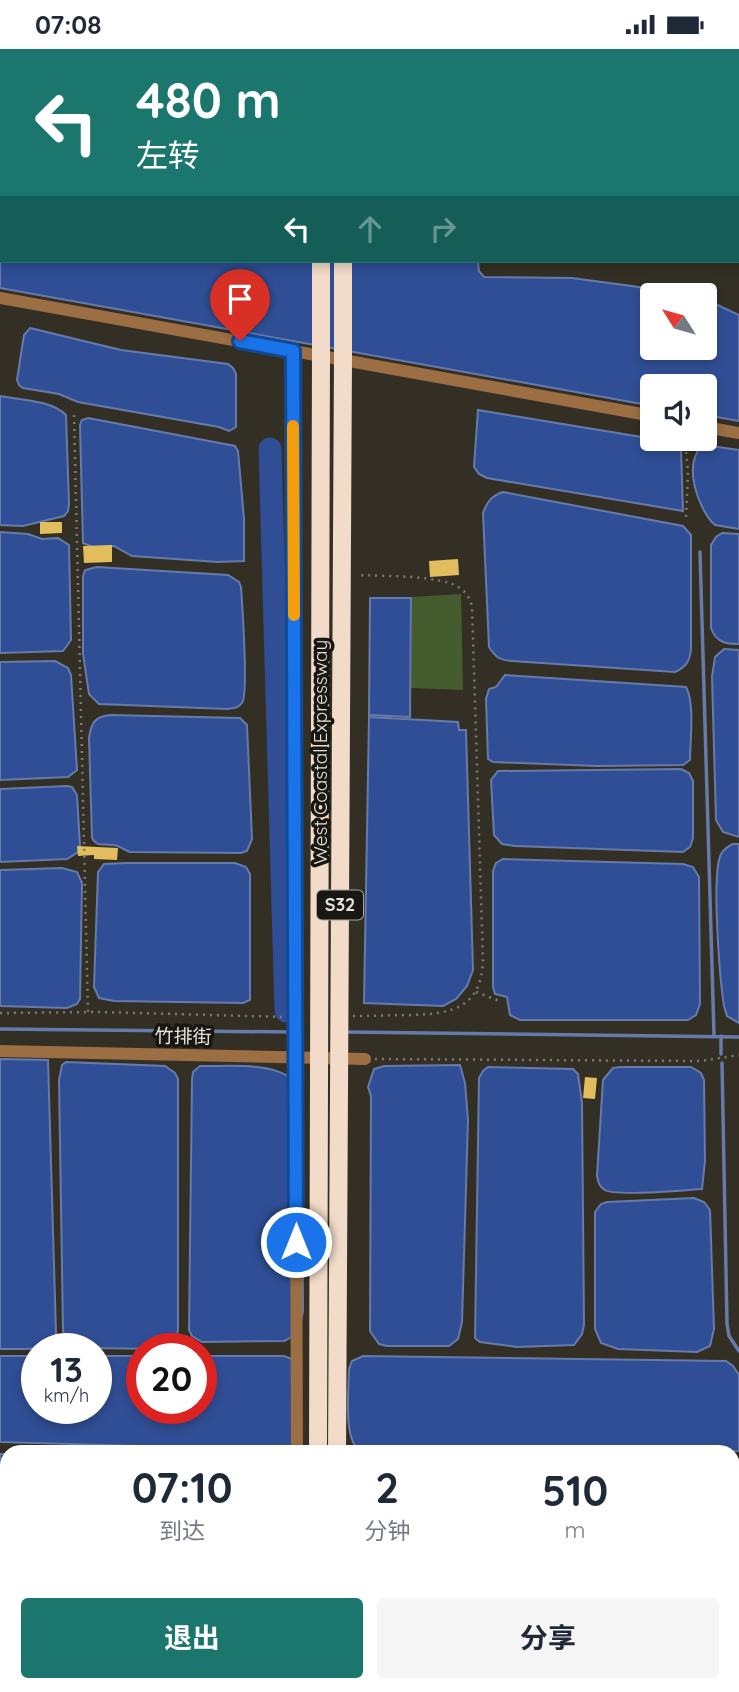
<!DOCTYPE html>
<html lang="zh">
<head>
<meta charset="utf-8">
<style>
	:root { --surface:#fff; --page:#f6f6f7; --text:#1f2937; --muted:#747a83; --accent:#1b766e }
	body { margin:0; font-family:Quicksand,"Noto Sans SC",sans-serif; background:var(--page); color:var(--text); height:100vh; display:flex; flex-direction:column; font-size:26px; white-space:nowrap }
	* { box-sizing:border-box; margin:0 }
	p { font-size:23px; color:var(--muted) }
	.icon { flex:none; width:38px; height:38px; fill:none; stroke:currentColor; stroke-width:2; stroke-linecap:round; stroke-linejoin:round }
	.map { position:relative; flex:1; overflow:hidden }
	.side { position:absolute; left:0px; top:1396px; width:740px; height:247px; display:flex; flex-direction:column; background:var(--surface); border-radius:21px 21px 0 0; box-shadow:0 4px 10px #0003 }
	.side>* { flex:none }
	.hud { position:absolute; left:0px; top:0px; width:740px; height:214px; box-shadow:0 4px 10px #0003; background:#1b766e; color:#fff; overflow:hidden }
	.needle { width:46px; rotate:307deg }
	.buttons { position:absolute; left:640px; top:234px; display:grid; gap:14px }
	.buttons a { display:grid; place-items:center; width:77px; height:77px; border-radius:7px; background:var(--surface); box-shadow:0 4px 10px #0003; font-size:35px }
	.speed { position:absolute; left:21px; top:1284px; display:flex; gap:14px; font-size:35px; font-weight:700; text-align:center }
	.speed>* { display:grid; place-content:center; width:91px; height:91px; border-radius:50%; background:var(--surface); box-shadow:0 4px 10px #0003; line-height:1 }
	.speed small { font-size:18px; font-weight:400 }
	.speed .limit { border:10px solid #d22; background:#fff; color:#111 }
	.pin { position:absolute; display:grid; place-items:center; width:60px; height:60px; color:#fff; margin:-72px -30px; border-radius:50% 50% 50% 0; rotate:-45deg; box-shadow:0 0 7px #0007 }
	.pin .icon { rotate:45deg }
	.me { position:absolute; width:77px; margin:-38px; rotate:0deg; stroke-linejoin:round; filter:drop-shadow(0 0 5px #0008) }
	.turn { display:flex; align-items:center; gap:24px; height:147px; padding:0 21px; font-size:32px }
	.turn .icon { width:91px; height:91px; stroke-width:2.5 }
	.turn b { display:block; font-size:49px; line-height:60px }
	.lanes { display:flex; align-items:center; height:66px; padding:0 21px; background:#0003; justify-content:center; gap:35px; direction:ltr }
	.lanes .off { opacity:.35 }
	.eta { display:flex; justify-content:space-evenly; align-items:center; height:119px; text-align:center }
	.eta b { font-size:42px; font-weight:700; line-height:49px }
	.button { display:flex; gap:14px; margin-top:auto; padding:14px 21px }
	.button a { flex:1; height:80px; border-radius:7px; background:var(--accent); color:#fff; font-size:28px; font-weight:700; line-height:80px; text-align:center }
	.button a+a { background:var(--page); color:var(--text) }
	.status { display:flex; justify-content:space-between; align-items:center; height:49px; padding:0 35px; background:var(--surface); direction:ltr }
	.status svg { height:19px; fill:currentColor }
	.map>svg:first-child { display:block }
	.green { fill:#445c2e }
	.water { fill:#304e95; stroke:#677baa; stroke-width:2 }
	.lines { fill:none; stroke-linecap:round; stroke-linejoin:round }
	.stream { stroke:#677baa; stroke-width:3.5 }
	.river { stroke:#304e95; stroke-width:23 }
	.building { fill:#e2bd5e }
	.path { stroke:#7e7a71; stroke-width:2.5; stroke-dasharray:2 5; stroke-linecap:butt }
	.minor { stroke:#9b6e44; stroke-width:12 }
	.highway { stroke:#f2dbc8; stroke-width:18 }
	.highway-bridge { stroke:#f2dbc8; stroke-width:18 }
	.route-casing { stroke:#114b97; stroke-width:18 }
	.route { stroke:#1a73e8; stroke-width:12 }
	.slow { stroke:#f59e0b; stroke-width:12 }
	.labels { text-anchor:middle; stroke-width:7; stroke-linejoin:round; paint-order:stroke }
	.shield { fill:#191712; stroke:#a8a69f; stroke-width:2 }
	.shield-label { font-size:18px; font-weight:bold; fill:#e6e3dc }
	.street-label { font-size:19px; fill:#e6e3dc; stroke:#191712 }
</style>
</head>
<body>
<div class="status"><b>07:08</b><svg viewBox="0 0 49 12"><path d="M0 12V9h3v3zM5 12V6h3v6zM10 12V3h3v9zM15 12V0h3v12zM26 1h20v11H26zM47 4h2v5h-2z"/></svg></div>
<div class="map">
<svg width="739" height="1643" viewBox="0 0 739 1643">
	<rect width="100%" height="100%" fill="#332f24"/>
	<!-- green -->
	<polygon class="green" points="461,545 463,641 411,639 412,548"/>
	<!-- water -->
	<g class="water">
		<polygon points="0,86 2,212 478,212 479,222 484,228 572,229 698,246 699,247 653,247 653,299 705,299 705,250 739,266 739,372 705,366 705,338 653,338 653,357 0,239"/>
		<polygon points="30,279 121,301 228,315 233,319 236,325 236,378 229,382 219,378 78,353 59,345 23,339 19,336 17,331 24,286"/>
		<path d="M0 347C21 351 51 351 66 366L69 455 68 462 64 467 23 477 0 476Z"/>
		<polygon points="478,361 672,393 681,401 683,462 487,429 479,425 474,418"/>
		<polygon points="88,369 235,397 238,402 244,470 244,512 218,513 132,507 114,497 93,498 83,494 80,376 82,371"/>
		<path d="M704 396 739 401V480L715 476C698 461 681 412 704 396Z"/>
		<path d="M503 443 683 477 691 486V600C690 612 686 618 675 623L512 612C500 611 496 609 489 598L483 464C487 453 491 447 503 443Z"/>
		<polygon points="0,483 28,485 42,490 58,489 69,496 71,591 63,602 0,604"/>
		<path d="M722 484 739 485V595C725 595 716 593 711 579V496L716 488Z"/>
		<path d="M97 518 228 526 239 533 241 538C242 555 249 645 242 654 238 660 232 659 227 660L99 655 89 645 83 605V527L85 521Z"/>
		<polygon points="370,549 411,549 410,668 369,666"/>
		<polygon points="724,600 739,601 739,788 723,783 716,771 712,627 715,608"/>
		<polygon points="55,612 68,619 71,626 77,721 68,728 0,731 0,613"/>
		<path d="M505 626 686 638C695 654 690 692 690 711L683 716 597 717 493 713 488 710 486 650 489 640 496 638Z"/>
		<path d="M111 666 240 669 247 676 252 790 247 802 241 804 130 803C124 801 119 796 113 796 103 794 98 799 92 789L89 689C91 674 95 667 111 666Z"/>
		<polygon points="369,668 458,673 459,681 466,681 473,921 467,937 456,950 443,957 364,954"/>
		<polygon points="681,720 689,724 693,732 693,789 690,798 683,803 515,797 502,795 494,786 491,731 498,722"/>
		<polygon points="67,737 72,738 77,746 80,797 78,803 67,810 0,813 0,740"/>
		<path d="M733 795H739V974L727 967 724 957C720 931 711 825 721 805 724 800 728 797 733 795Z"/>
		<polygon points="503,810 683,815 693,818 699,828 700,955 696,966 688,971 520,971 510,966 507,948 495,945 493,938 493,822 496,814"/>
		<polygon points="126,814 235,814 246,818 250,825 250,951 243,954 114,952 99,949 94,938 98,823 104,815"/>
		<polygon points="62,819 77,823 82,834 80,950 77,955 67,959 0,957 0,821"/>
		<path d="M0 1010 48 1011 56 1285C48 1305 19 1299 0 1300Z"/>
		<path d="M66 1013 165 1017 175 1024 178 1030V1276C178 1288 177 1297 164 1300L84 1299C73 1297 67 1294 63 1282L59 1031 62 1016Z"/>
		<polygon points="460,1016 465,1034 468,1071 462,1273 458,1290 449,1297 387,1297 379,1295 370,1282 371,1047 368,1038 374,1020 384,1017"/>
		<path d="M200 1017C231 1018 286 1010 302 1042L303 1262C301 1276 297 1287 284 1292L202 1293 192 1287 189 1281 192 1031 193 1023Z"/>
		<polygon points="488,1018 573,1020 578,1025 582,1054 584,1276 582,1285 574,1296 517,1298 480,1293 475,1289 479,1029 483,1022"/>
		<path d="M621 1018H691L701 1024 704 1031 705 1112 702 1140C685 1141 616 1148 605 1141 599 1138 598 1132 597 1127L603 1031 613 1019Z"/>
		<polygon points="694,1149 704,1153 710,1161 714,1280 710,1297 697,1303 618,1300 601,1294 595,1280 595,1163 601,1155 607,1153"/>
		<polygon points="0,1307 37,1307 37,1360 96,1360 96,1307 142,1307 142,1360 201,1360 201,1307 284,1307 292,1310 295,1396 287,1401 0,1393"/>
		<path d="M363 1307 726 1312 733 1317 739 1326V1402L362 1403C342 1394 349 1340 349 1320L352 1312Z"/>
		<polygon points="0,1405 7,1405 7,1636 81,1636 79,1643 0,1643"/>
		<polygon points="739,1430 739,1592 734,1563 733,1436"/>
		<polygon points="90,1636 195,1636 184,1643 92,1643"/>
		<polygon points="550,1636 731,1636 731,1643 549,1643"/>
	</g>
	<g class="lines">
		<!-- stream -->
		<g class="stream">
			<polyline points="700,503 714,986"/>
			<polyline points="0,980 292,983"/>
			<polyline points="345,983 739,988"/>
			<polyline points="721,987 721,1005"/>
			<polyline points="722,1014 727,1275 729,1287 739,1302"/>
			<polyline points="733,1417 739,1417"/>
		</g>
		<!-- river -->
		<polyline class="river" points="270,400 286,962"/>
	</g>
	<!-- building -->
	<g class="building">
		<polygon points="40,473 62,473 62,484 40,485"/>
		<polygon points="112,496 112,513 84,514 83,497"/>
		<polygon points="458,510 459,526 430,528 429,512"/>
		<polygon points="77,797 118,799 117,811 94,810 94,806 78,807"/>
		<polygon points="585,1028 597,1029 595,1050 583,1049"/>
	</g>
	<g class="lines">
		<!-- path -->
		<g class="path">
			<polyline points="74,366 88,964"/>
			<polyline points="686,403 688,423 686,469"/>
			<polyline points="476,943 502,953"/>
			<polyline points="0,964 100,963 284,968"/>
			<path d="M353 967C372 967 390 966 409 966 449 965 481 961 483 912L472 557C470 550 467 544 460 539 442 526 381 527 357 526"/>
			<polyline points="375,1010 701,1012 739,1006"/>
			<polyline points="733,1603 739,1602"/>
			<polyline points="411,1643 461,1636"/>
		</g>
		<!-- minor -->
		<g class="minor">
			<polyline points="0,249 653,367"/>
			<polyline points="293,302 297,1404"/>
			<polyline points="705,378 739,384"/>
			<polyline points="680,390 683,393"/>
			<polyline points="0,1002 365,1010"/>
			<polyline points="298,1636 298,1643"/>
		</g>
		<!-- highway -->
		<g class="highway">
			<polyline points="321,2 321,0"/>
			<polyline points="343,2 343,0"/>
			<polyline points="321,300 321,212"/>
			<polyline points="343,308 343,212"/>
			<polyline points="317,1643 317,1636"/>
		</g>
		<!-- highway-bridge -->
		<g class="highway-bridge">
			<polyline points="318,1404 321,300"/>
			<polyline points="337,1404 343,308"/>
			<polyline points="336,1643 336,1636"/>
		</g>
	</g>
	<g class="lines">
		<defs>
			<polyline id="route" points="240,292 293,302 296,1193"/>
		</defs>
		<!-- route casing -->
		<use href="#route" class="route-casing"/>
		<!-- route -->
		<use href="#route" class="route"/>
		<!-- slow -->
		<polyline class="slow" points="293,377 294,566"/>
	</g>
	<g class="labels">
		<!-- shield labels -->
		<rect class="shield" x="317" y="841.5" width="46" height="29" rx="5"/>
		<g class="shield-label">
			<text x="340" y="862">S32</text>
		</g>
		<!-- street labels -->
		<g class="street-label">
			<text transform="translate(320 703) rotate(-90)" y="7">West Coastal Expressway</text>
			<text transform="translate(183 987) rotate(1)" y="7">竹排街</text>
		</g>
	</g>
</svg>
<div class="buttons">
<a><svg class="needle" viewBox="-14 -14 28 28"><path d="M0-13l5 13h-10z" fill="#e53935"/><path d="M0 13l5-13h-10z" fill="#747a83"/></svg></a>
<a><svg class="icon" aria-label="sound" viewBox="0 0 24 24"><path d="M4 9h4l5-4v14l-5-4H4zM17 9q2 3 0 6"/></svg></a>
</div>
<div class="speed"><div>13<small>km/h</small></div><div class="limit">20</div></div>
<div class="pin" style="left:240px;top:292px;background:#d93025"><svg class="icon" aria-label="arrive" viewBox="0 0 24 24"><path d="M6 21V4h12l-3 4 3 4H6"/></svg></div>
<svg class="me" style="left:296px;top:1193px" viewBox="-20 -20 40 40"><circle r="17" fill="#1a73e8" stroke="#fff" stroke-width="3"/><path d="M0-11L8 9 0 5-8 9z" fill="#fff"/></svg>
<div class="hud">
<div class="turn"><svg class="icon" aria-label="left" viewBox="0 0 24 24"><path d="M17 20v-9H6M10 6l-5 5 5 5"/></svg><div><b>480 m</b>左转</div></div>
<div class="lanes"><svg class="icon" aria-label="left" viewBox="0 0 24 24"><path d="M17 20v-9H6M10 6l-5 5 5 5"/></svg><svg class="icon off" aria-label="ahead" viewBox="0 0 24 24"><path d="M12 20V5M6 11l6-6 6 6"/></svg><svg class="icon off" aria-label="right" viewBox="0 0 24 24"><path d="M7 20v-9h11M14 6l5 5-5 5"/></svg></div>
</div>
<section class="side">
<div class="eta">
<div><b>07:10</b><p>到达</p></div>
<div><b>2</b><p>分钟</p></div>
<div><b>510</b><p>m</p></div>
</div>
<div class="button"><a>退出</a><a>分享</a></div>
</section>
</div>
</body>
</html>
